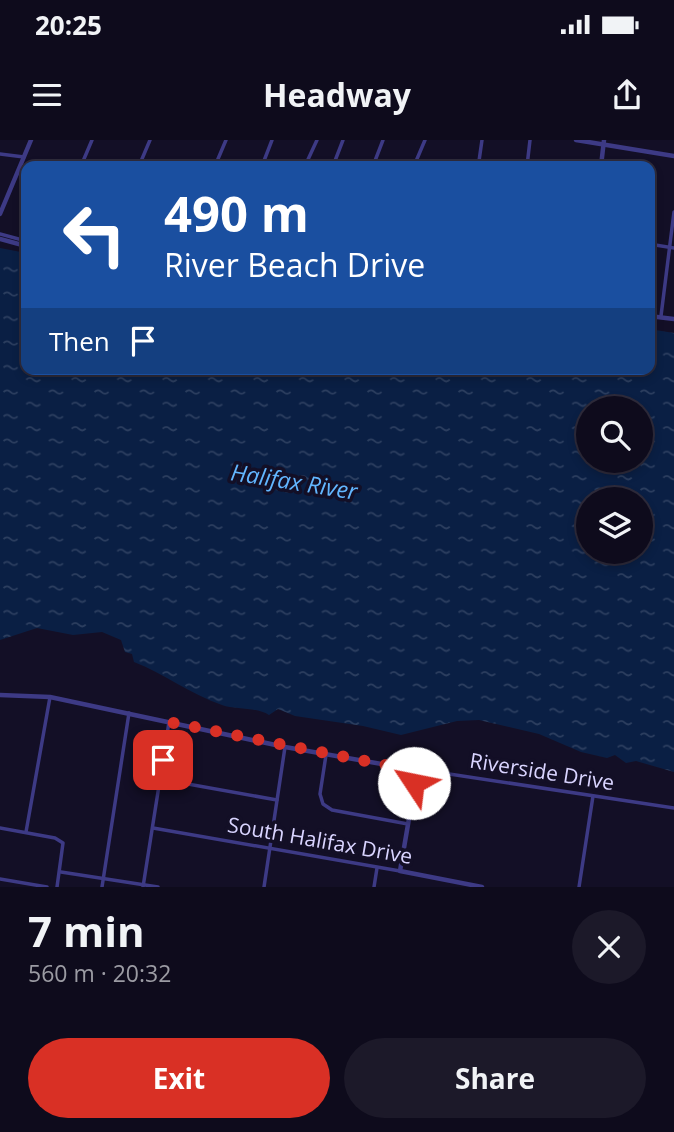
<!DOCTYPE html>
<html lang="en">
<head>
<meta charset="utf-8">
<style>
	:root { --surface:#0e0b1c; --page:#1c1929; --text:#f1f3f6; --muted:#9b9ba3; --line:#2e2b3b; --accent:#d93025 }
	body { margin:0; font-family:"Open Sans",sans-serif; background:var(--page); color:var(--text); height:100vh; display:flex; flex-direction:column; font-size:26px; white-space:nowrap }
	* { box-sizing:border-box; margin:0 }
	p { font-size:23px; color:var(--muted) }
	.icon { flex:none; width:38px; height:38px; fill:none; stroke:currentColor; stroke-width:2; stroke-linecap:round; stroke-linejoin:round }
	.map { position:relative; height:747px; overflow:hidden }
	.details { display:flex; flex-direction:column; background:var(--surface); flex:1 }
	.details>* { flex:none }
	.top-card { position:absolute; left:21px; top:21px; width:634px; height:214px; border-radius:14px; box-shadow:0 4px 10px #0003,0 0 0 2px var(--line); background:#1a4fa0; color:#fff; overflow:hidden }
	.fabs { position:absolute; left:576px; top:256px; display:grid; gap:14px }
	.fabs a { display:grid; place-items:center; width:77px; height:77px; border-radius:50%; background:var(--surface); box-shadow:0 4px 10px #0003,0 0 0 2px var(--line); font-size:35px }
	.pin { position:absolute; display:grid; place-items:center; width:60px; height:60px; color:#fff; margin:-30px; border-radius:14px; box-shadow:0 4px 10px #0006 }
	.me { position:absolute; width:77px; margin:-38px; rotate:304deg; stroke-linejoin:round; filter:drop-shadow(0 0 5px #0008) }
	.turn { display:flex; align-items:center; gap:24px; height:147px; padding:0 28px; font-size:32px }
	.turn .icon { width:91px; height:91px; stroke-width:2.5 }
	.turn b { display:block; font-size:49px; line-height:60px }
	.then { display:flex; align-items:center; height:66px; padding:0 28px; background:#0003; gap:14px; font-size:26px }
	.round { display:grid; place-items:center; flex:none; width:74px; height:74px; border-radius:37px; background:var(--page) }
	.overview { display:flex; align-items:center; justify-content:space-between; height:119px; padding:0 28px }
	h1 { font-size:42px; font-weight:700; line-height:52px }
	.primary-button { display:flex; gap:14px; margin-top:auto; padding:14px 28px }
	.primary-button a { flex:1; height:80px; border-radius:42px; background:var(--accent); color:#fff; font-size:28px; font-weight:700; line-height:80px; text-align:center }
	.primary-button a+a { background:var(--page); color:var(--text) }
	.status { display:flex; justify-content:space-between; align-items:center; height:49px; padding:0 35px; background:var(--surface); direction:ltr }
	.status svg { height:19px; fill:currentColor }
	header { display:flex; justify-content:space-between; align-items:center; height:91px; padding:0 28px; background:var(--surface); font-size:32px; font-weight:700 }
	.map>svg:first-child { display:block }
	.water { fill:url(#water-ripples); fill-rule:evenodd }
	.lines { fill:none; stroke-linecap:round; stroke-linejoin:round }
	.minor { stroke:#3d3a85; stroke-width:3.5 }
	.tertiary { stroke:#3d3a85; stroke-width:4.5 }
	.route { stroke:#d93025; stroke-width:12; stroke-dasharray:0 21.6 }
	.labels { text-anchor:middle; stroke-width:7; stroke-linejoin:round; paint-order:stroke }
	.street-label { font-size:21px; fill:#d9d4ff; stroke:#130f26 }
	.water-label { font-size:23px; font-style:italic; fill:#62b6ff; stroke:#130f26 }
</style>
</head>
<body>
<div class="status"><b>20:25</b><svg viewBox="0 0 49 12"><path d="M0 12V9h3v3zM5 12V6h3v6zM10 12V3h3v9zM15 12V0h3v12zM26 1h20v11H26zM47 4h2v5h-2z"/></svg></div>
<header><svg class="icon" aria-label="menu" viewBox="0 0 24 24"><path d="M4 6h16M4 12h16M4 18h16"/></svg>Headway<svg class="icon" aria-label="share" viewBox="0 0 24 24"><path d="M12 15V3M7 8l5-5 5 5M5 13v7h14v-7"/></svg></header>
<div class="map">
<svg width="674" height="747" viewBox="0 0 674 747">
	<defs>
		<pattern id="water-ripples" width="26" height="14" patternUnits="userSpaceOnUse" patternTransform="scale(1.75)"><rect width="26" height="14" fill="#0a1f44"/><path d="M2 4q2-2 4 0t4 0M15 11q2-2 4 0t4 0" fill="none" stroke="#2d3f60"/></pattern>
	</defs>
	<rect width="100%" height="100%" fill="#130f26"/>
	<!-- water -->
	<path class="water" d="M0 108 26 113V229H649V189L674 193V632L636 621 626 623 615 615 607 618 581 612 539 594 479 580 457 581 401 595 363 586 295 576 278 569 269 575C257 567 236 570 222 565 190 554 165 534 134 522L132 514 125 512 121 500 102 492 73 495 37 488 0 500ZM588 268H640V320H588ZM588 359H640V411H588Z"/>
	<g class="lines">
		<!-- minor -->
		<g class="minor">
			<polyline points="0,14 24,17"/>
			<polyline points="81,26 92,0"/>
			<polyline points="139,26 150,0"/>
			<polyline points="215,26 226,0"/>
			<polyline points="262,26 272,0"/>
			<polyline points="305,26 317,0"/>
			<polyline points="333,26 343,0"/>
			<polyline points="373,26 383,0"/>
			<polyline points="414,26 425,0"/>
			<polyline points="475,26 479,21 482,0"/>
			<polyline points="527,26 530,0"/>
			<polyline points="0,94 26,101"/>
			<polyline points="649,104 674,108"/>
			<polyline points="661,176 674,72"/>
			<polyline points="326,615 320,654 323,664 332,670 408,684"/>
			<polyline points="414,632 423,630 674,668"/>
			<polyline points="160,639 277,660"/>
			<polyline points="0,688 55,698 63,703 57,747"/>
			<polyline points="153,688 400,731"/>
			<polyline points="26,692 50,557"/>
			<polyline points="61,732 158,747"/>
			<polyline points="0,739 47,747"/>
			<polyline points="102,747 129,573"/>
			<polyline points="143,747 169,582"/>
			<polyline points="264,747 285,607"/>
			<polyline points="374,747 377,728"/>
			<polyline points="579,747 593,656"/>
		</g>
		<!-- tertiary -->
		<g class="tertiary">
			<polyline points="576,0 674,16"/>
			<polyline points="601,26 604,0"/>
			<polyline points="0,74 31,0"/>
			<polyline points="0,99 26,106"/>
			<polyline points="649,176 674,179"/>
			<polyline points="0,555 50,557 285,607 410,629 416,638 400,731 482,747"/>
		</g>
	</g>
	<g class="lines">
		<!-- route -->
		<polyline class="route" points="163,620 169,582 406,629 414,643"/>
	</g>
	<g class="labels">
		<!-- street labels -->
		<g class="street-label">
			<text transform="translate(542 632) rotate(9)" y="7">Riverside Drive</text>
			<text transform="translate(320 701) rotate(10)" y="7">South Halifax Drive</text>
		</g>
		<!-- water labels -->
		<g class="water-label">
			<text transform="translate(294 342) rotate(9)" y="8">Halifax River</text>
		</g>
	</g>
</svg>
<div class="fabs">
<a><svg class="icon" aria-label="search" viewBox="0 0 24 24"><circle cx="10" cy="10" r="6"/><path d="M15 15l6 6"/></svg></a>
<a><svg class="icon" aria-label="layers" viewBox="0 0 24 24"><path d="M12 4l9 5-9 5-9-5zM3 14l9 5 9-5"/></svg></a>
</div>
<div class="pin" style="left:163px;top:620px;background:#d93025"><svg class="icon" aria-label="arrive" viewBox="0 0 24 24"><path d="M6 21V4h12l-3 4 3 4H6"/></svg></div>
<svg class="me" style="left:414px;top:643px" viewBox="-20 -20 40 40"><circle r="19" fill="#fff"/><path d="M0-13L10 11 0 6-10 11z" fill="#d93025"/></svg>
<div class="top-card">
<div class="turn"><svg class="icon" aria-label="left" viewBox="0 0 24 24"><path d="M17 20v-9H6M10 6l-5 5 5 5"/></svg><div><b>490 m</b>River Beach Drive</div></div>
<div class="then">Then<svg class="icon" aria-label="arrive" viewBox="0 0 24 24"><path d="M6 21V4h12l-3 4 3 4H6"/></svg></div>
</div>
</div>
<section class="details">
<div class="overview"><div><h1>7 min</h1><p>560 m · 20:32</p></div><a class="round"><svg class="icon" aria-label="close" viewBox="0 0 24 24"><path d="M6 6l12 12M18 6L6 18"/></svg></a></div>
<div class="primary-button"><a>Exit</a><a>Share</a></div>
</section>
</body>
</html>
